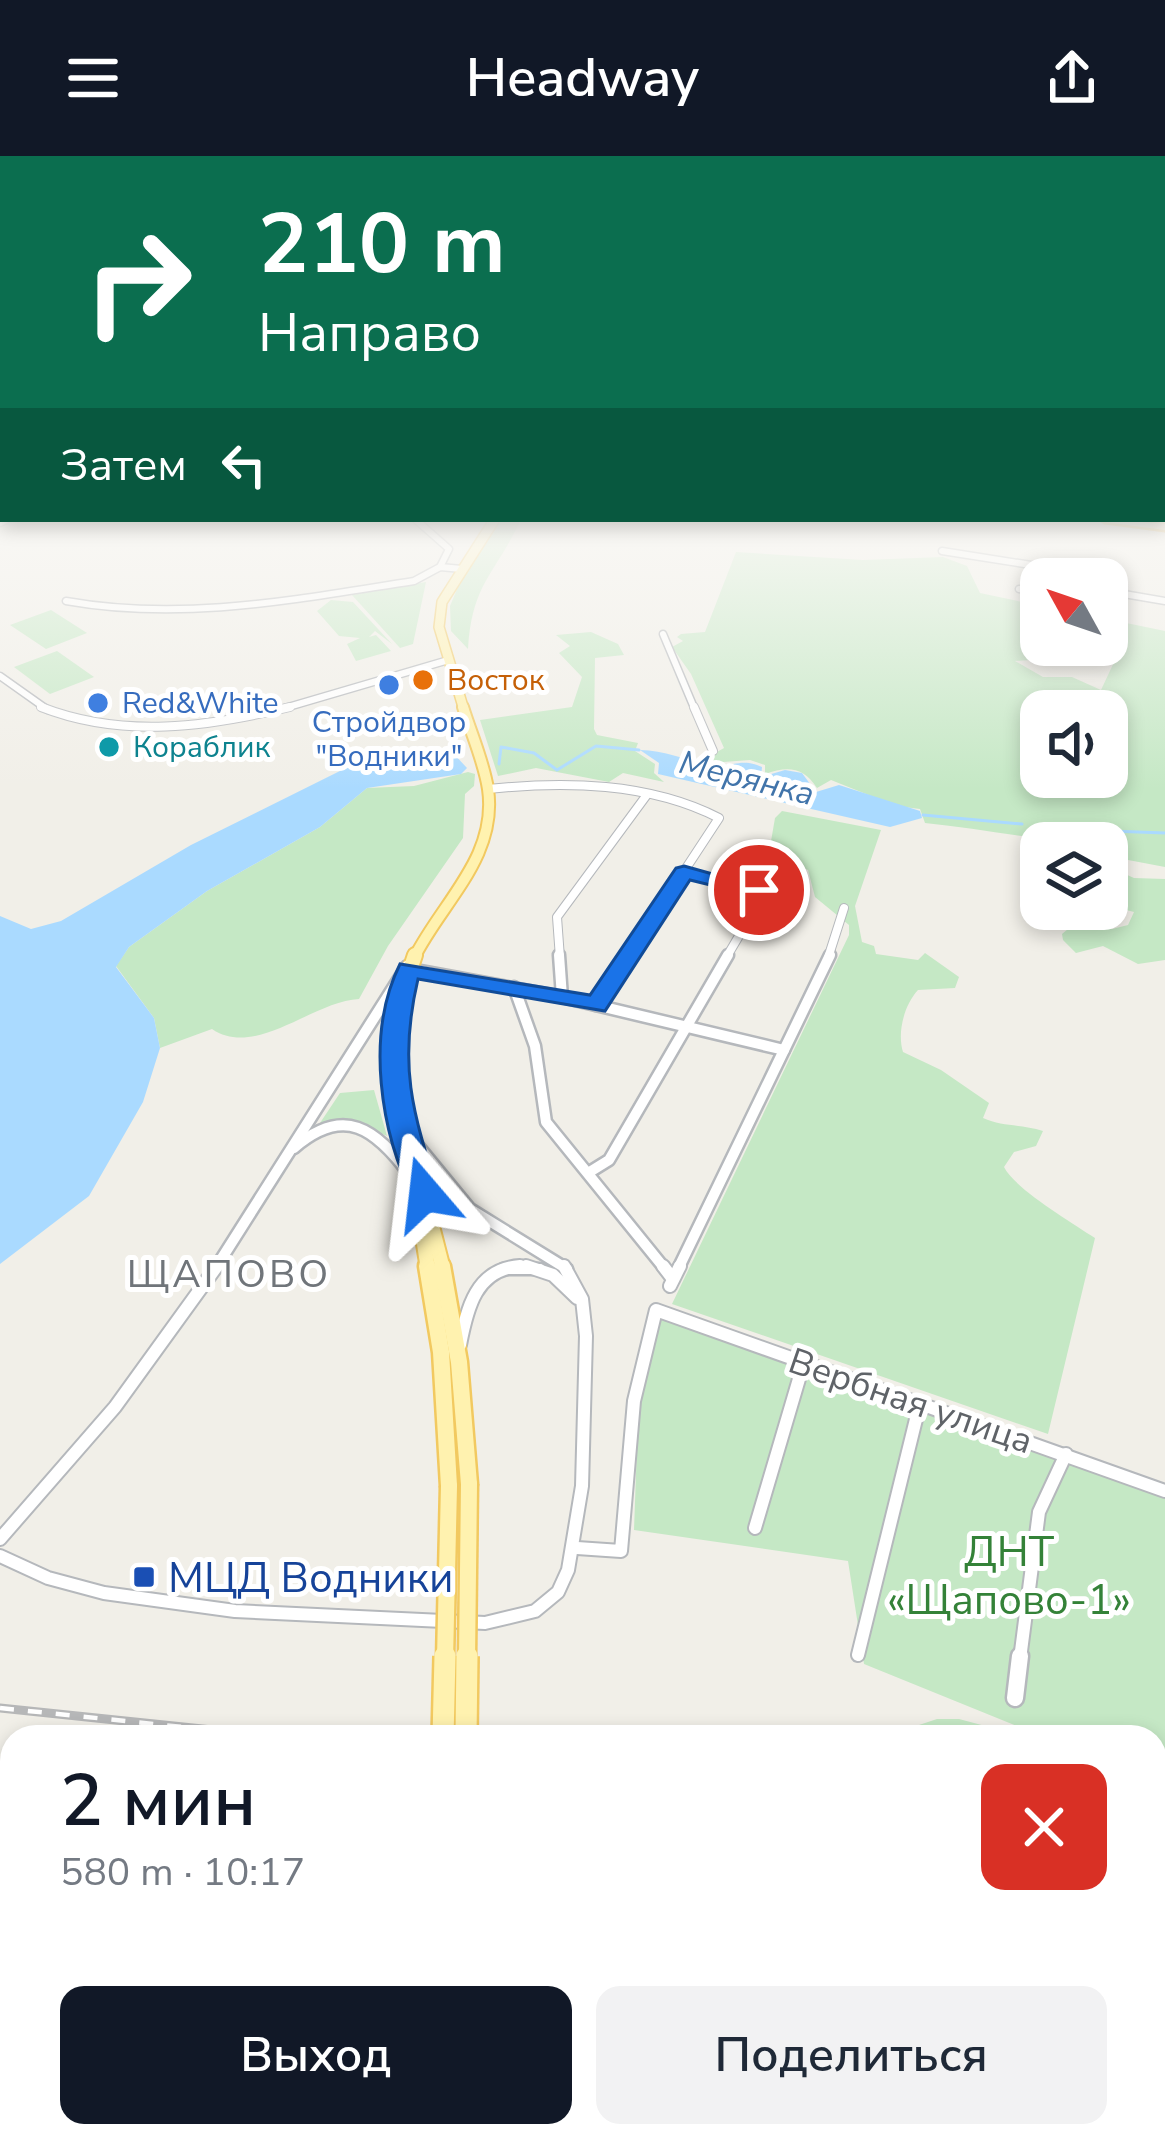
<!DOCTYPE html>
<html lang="ru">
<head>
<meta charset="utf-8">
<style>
	:root { --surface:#fff; --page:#f2f2f3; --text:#1f2937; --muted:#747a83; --accent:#111827 }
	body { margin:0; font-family:"Nunito Sans",sans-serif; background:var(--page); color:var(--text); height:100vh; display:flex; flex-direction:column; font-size:45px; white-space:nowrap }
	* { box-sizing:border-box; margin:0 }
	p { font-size:39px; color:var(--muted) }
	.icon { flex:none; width:66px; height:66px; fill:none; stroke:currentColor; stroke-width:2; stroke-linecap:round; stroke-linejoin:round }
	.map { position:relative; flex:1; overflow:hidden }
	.drawer { position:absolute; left:0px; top:1569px; width:1167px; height:423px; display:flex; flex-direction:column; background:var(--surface); border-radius:36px 36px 0 0; box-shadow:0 6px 18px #0003 }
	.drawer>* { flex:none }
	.top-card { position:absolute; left:0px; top:0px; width:1167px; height:366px; box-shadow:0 6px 18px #0003; background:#0b6e4f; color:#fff; overflow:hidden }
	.needle { width:78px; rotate:310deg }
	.fabs { position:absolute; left:1020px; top:402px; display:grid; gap:24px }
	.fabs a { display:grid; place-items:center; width:108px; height:108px; border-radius:24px; background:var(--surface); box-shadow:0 6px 18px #0003; font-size:60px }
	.pin { position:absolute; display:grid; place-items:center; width:102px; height:102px; color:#fff; margin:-51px; border:6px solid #fff; border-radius:50%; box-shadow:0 3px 12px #0007 }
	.me { position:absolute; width:132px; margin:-66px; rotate:343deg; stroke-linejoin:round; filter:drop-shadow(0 0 9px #0008) }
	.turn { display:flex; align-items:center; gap:42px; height:252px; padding:0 60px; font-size:54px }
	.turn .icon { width:156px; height:156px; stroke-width:2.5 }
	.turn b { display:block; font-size:84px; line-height:102px }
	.then { display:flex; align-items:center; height:114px; padding:0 60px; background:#0003; gap:24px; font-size:45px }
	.round { display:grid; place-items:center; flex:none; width:126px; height:126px; border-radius:24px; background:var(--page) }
	.headline { display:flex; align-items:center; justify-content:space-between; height:204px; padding:0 60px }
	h1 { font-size:72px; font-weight:600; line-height:90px; color:var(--accent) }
	.primary-button { display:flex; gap:24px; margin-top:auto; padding:24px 60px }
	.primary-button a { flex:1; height:138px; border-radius:24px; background:var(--accent); color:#fff; font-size:48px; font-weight:600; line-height:138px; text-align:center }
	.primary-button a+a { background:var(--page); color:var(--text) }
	header { display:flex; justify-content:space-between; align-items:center; height:156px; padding:0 60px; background:var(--accent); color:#fff; font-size:54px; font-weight:600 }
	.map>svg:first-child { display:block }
	.green { fill:#c5e8c5; fill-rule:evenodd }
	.water { fill:#aadaff }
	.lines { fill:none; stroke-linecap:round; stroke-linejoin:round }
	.stream { stroke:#aadaff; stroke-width:3 }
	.minor-far4-casing { stroke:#b5b8bc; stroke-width:9 }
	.minor-far3-casing { stroke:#b5b8bc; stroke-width:10 }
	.minor-far2-casing { stroke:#b5b8bc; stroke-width:15 }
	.minor-far1-casing { stroke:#b5b8bc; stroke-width:16 }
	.minor-casing { stroke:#b5b8bc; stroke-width:21 }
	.major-far4-casing { stroke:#f2c960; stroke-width:12 }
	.major-far3-casing { stroke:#f2c960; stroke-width:14 }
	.major-far2-casing { stroke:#f2c960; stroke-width:18 }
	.major-far1-casing { stroke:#f2c960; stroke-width:21 }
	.major-casing { stroke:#f2c960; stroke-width:26 }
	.highway-casing { stroke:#f9ab00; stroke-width:5 }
	.minor-far4 { stroke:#fff; stroke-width:6 }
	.minor-far3 { stroke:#fff; stroke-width:8 }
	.minor-far2 { stroke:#fff; stroke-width:10 }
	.minor-far1 { stroke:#fff; stroke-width:12 }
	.minor { stroke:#fff; stroke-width:16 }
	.major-far4 { stroke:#fff2af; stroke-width:9 }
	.major-far3 { stroke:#fff2af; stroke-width:10 }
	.major-far2 { stroke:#fff2af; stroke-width:14 }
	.major-far1 { stroke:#fff2af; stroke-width:16 }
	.major { stroke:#fff2af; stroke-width:21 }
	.highway { fill:#fde293; fill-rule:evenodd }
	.rail-casing { stroke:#b6b7b8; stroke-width:9 }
	.rail { stroke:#fff; stroke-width:4.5; stroke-dasharray:14; stroke-linecap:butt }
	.major-bridge-far1-casing { stroke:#f2c960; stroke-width:21; stroke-linecap:butt }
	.major-bridge-casing { stroke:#f2c960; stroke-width:26; stroke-linecap:butt }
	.major-bridge-far1 { stroke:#fff2af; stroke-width:16 }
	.major-bridge { stroke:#fff2af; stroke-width:21 }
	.route { fill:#1a73e8; stroke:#114b97; stroke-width:3 }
	.food-dot { fill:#e8710a; stroke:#fff; stroke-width:4.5 }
	.shop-dot { fill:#3f7fe0; stroke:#fff; stroke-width:4.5 }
	.culture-dot { fill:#0f9aa8; stroke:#fff; stroke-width:4.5 }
	.transit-dot { fill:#1a4fb4; stroke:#fff; stroke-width:4.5 }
	.labels { text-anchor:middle; stroke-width:10; stroke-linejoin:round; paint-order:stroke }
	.far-food-label { font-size:30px; fill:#c56008; stroke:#fff; text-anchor:start }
	.far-shop-label { font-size:30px; fill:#366cbe; stroke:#fff; text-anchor:start }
	.far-culture-label { font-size:30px; fill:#0d838f; stroke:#fff; text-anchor:start }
	.far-water-label { font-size:33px; font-style:italic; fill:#4174aa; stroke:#fff }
	.street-label { font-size:36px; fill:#5f6368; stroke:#fff }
	.neighbourhood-label { font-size:39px; letter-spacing:3px; fill:#70757a; stroke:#fff }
	.near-park-label { font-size:42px; fill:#348238; stroke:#fff }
	.near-transit-label { font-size:42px; fill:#164399; stroke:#fff; text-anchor:start }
</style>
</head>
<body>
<header><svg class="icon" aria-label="menu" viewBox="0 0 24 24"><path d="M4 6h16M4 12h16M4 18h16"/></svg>Headway<svg class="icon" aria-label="share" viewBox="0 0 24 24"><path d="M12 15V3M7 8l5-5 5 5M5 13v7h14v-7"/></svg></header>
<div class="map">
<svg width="1165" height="1991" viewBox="0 0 1165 1991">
	<rect width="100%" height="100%" fill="#f1efe8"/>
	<!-- green -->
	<g class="green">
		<path d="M501 363H521C496 418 472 426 468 493L451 475 450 450 460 426Z"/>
		<path d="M736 396 863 404 943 401 967 410 980 437 1041 450V489L1063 495 1044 503 1015 505 1043 521H1072L1101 534 1116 502 1089 489H1107V463L1165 475V711L1107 700V687C1044 687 987 673 925 667L920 653 896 650 831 624 817 632C803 611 788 610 765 618V609L750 604 710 607 708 601 724 592 691 518 672 491 683 485 677 481 681 478 705 476ZM1041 555H1107V621H1041Z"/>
		<polygon points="426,426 413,488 400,492 352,439"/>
		<polygon points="331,444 353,446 392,488 375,475 369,481 376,479 391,495 356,505 347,488 360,482 339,480 317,455"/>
		<polygon points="51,454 87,477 46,493 10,469"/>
		<polygon points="591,476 618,488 624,499 595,502 594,573 597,579 638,587 635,595 655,608 654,617 664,626 623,617 609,626 536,612 498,620 480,564 572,551 582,521 559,497 570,490 556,479"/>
		<polygon points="57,495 94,521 50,538 14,511"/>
		<path d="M468 616 475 618 474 630 465 638 463 682 388 790 359 843C313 845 256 903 212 873L160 892 154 862 116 810 129 791 207 735 320 671 367 632 414 630Z"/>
		<path d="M782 655 881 674 855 750 862 786 874 790 876 798 918 804 925 797 959 821 955 832 918 834C904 849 897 877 903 896L941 914 989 947 983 962C1003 971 1022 968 1043 975L1036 990 1014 996 1004 1011C1015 1033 1071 1066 1095 1082L1048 1278 672 1148 849 779V769L815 741 808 714 778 701 770 691 775 662Z"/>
		<polygon points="1107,710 1134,722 1165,723 1165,804 1138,808 1103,790 1076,797 1063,784 1062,778 1079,764 1112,773 1128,769 1134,756 1107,749"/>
		<polygon points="374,934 387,980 352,964 318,970 340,937"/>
		<polygon points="663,1154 1165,1329 1165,1630 1155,1626 1155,1581 1044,1581 864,1508 848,1405 634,1374 639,1233"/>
		<polygon points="937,1563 959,1563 1026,1581 915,1581 919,1569"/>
		<polygon points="282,1980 426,1980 389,1991 286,1991"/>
	</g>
	<!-- water -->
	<g class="water">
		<path d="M640 594C667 594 691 607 717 609 735 610 743 602 762 611L761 621 785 614 802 617 816 636 839 629 920 655 922 662 890 671 658 618 659 607Z"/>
		<polygon points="434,597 453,597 467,612 461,618 367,632 320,671 207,735 129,791 116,811 154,862 160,892 143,946 89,1040 0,1108 0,760 31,773 61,765 191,689 360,605"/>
	</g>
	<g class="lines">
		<!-- stream -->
		<g class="stream">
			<polyline points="499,608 501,591 534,597 557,614 596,590 639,594"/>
			<polyline points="923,659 1022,668"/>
			<polyline points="1056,673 1165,677"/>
		</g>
		<defs>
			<g id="minor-far4">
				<polyline points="415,363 449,393 440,411"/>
				<polyline points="0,367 8,363"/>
				<polyline points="942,395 1107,421 1124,438"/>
				<polyline points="1019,433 1041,436"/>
				<polyline points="1107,444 1124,438 1165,445"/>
				<path d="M66 445C184 466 297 443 414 425L440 411 462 413"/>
				<polyline points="663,478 695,554"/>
				<polyline points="0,520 48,554"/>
				<polyline points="278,554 445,505"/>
			</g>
			<g id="minor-far3">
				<path d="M41 551C123 583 207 571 290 551"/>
				<polyline points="694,551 713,595"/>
				<path d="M488 633C564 625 649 626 719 662L627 802"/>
				<polyline points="684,716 763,739 726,802"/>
				<polyline points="560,802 557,761 646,640"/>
				<polyline points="828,802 844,752"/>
			</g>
			<g id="minor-far2">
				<polyline points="559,799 562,841"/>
				<polyline points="409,813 562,841 784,894"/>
				<polyline points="514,831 535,890 546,966 665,1113"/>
				<polyline points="596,849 629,799"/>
				<polyline points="410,980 470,1053 567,1113"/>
				<path d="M294 992C344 949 375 972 410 1019"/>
				<polyline points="588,1017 609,1004 728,799"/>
				<polyline points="215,1113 407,810"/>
				<polyline points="503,1113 540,1113"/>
				<polyline points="678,1113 830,799"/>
			</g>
			<g id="minor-far1">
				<polyline points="526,1110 553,1119 577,1142"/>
				<polyline points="663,1110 673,1123"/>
				<polyline points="670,1130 680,1110"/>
				<path d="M460 1189C467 1152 476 1113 520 1110"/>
				<polyline points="755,1372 804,1206"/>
				<polyline points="0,1383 115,1251 217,1110"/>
				<polyline points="577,1392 621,1395 634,1245 656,1154 1165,1335"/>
				<polyline points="0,1400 48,1422 104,1437 235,1455 485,1467 535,1455 558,1436 568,1414 582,1330 586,1180 582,1143 564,1110"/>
				<polyline points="858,1499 920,1247"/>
				<polyline points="1020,1503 1039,1356 1066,1298"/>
			</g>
			<g id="minor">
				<polyline points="1015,1542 1020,1500"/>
				<polyline points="0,1828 12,1836"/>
			</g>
			<polyline id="major-far4" points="464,554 439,471 442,446 495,363"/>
			<path id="major-far3" d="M414 802C442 746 498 701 488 633 484 606 471 577 463 551"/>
			<g id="major-far2">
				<polyline points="415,799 400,844 393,896 428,1113"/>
				<polyline points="416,1008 443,1113"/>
			</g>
			<g id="major-far1">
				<polyline points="427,1110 441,1196 449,1330"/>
				<polyline points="442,1110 459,1206 469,1328"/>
			</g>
			<g id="major">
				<polyline points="445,1980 445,1991"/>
				<polyline points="472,1980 473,1991"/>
			</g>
			<polygon id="highway" points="1100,363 1165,368 1165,374 1105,366"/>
		</defs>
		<!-- minor-far4 casing -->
		<use href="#minor-far4" class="minor-far4-casing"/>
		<!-- minor-far3 casing -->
		<use href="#minor-far3" class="minor-far3-casing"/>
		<!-- minor-far2 casing -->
		<use href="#minor-far2" class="minor-far2-casing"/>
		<!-- minor-far1 casing -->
		<use href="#minor-far1" class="minor-far1-casing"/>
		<!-- minor casing -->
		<use href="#minor" class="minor-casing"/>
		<!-- major-far4 casing -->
		<use href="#major-far4" class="major-far4-casing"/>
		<!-- major-far3 casing -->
		<use href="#major-far3" class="major-far3-casing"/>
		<!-- major-far2 casing -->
		<use href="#major-far2" class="major-far2-casing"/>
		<!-- major-far1 casing -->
		<use href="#major-far1" class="major-far1-casing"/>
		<!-- major casing -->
		<use href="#major" class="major-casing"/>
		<!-- highway casing -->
		<use href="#highway" class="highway-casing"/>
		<!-- minor-far4 -->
		<use href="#minor-far4" class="minor-far4"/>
		<!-- minor-far3 -->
		<use href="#minor-far3" class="minor-far3"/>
		<!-- minor-far2 -->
		<use href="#minor-far2" class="minor-far2"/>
		<!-- minor-far1 -->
		<use href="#minor-far1" class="minor-far1"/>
		<!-- minor -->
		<use href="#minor" class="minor"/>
		<!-- major-far4 -->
		<use href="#major-far4" class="major-far4"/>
		<!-- major-far3 -->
		<use href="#major-far3" class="major-far3"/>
		<!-- major-far2 -->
		<use href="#major-far2" class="major-far2"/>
		<!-- major-far1 -->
		<use href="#major-far1" class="major-far1"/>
		<!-- major -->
		<use href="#major" class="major"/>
		<!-- highway -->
		<use href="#highway" class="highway"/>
		<defs>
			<g id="rail">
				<polyline points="0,1552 279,1581"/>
				<polyline points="1155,1784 1165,1788"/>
			</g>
		</defs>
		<!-- rail casing -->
		<use href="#rail" class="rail-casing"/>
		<!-- rail -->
		<use href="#rail" class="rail"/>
		<defs>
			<g id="major-bridge-far1">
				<polyline points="445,1503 449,1330"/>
				<polyline points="467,1503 469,1328"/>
			</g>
			<g id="major-bridge">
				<polyline points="443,1581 445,1500"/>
				<polyline points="466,1581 467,1500"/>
			</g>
		</defs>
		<!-- major-bridge-far1 casing -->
		<use href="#major-bridge-far1" class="major-bridge-far1-casing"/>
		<!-- major-bridge casing -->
		<use href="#major-bridge" class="major-bridge-casing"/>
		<!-- major-bridge-far1 -->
		<use href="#major-bridge-far1" class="major-bridge-far1"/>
		<!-- major-bridge -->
		<use href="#major-bridge" class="major-bridge"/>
	</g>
	<!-- sky -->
	<linearGradient id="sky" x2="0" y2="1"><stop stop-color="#8fc3f1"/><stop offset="0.56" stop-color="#f9f8f5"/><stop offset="1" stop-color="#f9f8f5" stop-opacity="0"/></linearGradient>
	<rect width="1165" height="633" fill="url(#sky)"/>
	<!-- route -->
	<path class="route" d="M684 710 770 734 759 741 690 724 605 855 418 823C398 908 412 956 439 1038L425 1049 415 1045C380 977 365 878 400 808L590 839 676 712Z"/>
	<!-- markers -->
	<circle class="food-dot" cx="423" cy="524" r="12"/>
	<g class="shop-dot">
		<circle cx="389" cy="529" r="12"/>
		<circle cx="98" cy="547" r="12"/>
	</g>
	<circle class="culture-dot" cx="109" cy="591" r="12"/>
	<rect class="transit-dot" x="132" y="1409" width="24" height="24" rx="6"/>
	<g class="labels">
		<!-- far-food labels -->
		<g class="far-food-label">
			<text x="447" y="534">Восток</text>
		</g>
		<!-- far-shop labels -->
		<g class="far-shop-label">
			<text x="122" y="557">Red&amp;White</text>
			<text x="389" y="576" text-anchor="middle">Стройдвор<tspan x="389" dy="34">"Водники"</tspan></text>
		</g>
		<!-- far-culture labels -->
		<g class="far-culture-label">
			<text x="133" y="601">Кораблик</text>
		</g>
		<!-- far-water labels -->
		<g class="far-water-label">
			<text transform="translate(747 621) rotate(14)" y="12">Мерянка</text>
		</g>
		<!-- street labels -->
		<g class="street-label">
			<text transform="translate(911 1244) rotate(19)" y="13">Вербная улица</text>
		</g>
		<!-- neighbourhood labels -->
		<g class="neighbourhood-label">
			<text x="229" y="1131">ЩАПОВО</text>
		</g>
		<!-- near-park labels -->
		<g class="near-park-label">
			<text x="1009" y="1410">ДНТ<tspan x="1009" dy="48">«Щапово-1»</tspan></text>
		</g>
		<!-- near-transit labels -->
		<g class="near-transit-label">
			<text x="168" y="1436">МЦД Водники</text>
		</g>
	</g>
</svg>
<div class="fabs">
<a><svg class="needle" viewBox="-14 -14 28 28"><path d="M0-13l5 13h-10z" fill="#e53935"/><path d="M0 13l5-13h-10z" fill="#747a83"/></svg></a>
<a><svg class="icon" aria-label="sound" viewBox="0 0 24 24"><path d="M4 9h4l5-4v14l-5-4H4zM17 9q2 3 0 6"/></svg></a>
<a><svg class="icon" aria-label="layers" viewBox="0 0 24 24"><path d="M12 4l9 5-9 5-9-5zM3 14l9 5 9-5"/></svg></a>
</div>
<div class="pin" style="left:759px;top:734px;background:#d93025"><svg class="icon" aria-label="arrive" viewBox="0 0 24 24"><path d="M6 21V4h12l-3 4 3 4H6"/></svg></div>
<svg class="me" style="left:425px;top:1038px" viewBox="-20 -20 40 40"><path d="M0-17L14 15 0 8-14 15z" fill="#1a73e8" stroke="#fff" stroke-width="4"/></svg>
<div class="top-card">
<div class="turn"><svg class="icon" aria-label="right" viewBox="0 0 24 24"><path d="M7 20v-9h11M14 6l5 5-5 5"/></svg><div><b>210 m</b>Направо</div></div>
<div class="then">Затем<svg class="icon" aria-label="left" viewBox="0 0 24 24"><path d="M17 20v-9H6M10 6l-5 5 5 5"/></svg></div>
</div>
<section class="drawer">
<div class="headline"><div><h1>2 мин</h1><p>580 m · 10:17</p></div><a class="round" style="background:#d93025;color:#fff"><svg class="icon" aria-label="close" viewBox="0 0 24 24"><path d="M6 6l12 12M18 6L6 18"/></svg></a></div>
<div class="primary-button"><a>Выход</a><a>Поделиться</a></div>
</section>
</div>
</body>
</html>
